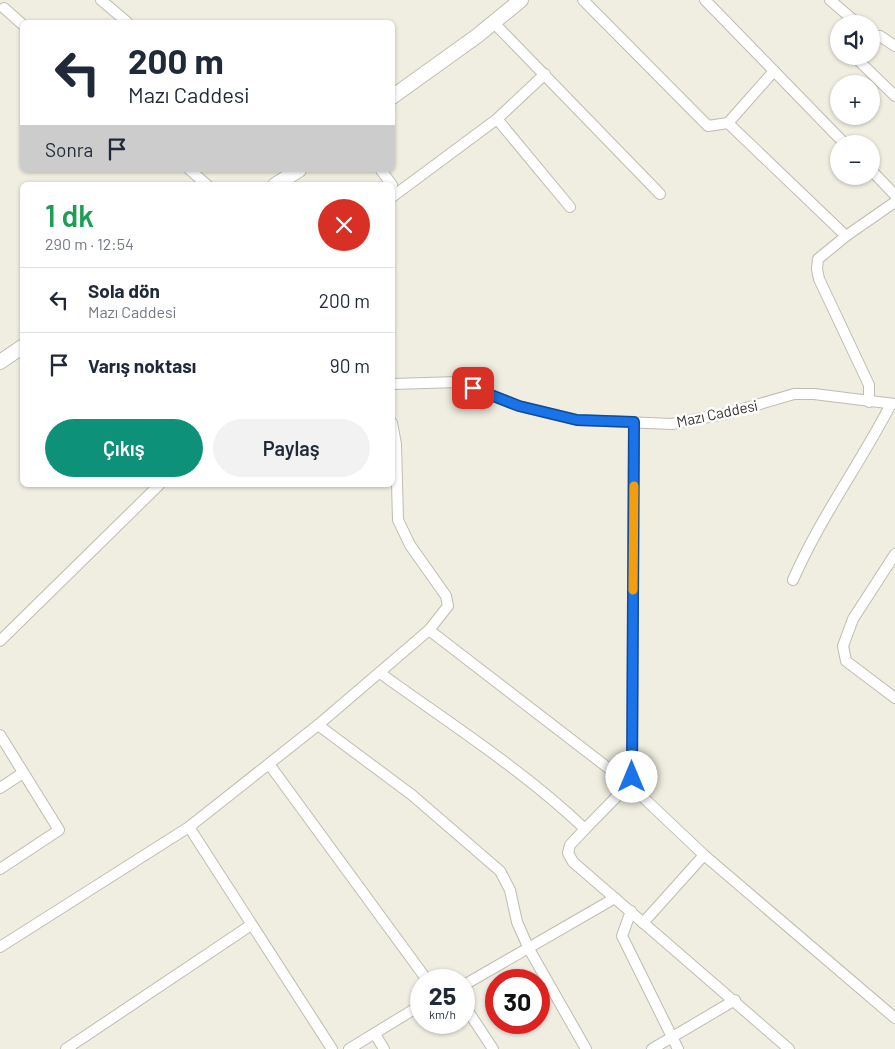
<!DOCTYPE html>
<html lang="tr">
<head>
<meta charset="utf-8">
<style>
	:root { --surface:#fff; --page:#f2f2f3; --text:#1f2937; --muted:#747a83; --line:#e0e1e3; --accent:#0e9179 }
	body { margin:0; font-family:Barlow,sans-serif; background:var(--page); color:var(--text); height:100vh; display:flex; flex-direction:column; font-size:19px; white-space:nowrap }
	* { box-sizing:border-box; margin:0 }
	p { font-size:16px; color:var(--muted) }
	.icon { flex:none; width:28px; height:28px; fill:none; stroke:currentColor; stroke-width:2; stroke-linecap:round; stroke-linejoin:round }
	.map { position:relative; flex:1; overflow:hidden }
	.side { position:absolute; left:20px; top:182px; width:375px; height:305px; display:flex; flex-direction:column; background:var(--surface); border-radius:8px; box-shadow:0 1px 4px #0004 }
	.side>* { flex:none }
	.banner { position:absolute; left:20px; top:20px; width:375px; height:152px; border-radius:8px; box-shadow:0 1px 4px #0004; background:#fff; color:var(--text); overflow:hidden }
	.fabs { position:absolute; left:830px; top:15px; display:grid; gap:10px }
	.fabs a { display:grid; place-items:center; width:50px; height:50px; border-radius:50%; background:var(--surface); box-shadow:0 1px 4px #0004; font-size:25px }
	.speed { position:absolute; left:410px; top:969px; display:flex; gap:10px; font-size:25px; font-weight:700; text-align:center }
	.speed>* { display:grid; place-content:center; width:65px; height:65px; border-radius:50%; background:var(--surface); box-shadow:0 1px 4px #0004; line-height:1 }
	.speed small { font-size:12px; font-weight:400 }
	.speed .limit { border:8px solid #d22; background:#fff; color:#111 }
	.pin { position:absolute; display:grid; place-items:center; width:42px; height:42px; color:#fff; margin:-21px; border-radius:10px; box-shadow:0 2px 8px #0006 }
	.me { position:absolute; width:55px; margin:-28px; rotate:0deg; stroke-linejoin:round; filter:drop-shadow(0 0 4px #0008) }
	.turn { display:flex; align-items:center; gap:18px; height:105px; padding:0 25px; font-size:22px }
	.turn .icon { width:65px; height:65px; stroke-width:2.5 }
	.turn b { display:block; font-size:35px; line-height:42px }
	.then { display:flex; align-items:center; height:48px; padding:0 25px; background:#0003; gap:10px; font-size:19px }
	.round { display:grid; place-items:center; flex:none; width:52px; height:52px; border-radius:26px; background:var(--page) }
	.head { display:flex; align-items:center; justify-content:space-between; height:85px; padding:0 25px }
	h1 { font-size:30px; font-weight:600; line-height:38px; color:#1e9e55 }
	.button { display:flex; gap:10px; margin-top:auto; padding:10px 25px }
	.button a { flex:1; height:58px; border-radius:30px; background:var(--accent); color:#fff; font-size:20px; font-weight:600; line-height:58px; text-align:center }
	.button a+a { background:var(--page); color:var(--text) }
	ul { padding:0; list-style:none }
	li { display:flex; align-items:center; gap:15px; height:65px; padding:0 25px; border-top:1px solid var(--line) }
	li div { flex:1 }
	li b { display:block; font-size:19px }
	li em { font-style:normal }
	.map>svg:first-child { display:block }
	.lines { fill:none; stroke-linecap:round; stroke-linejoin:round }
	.street-casing { stroke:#bfbcb0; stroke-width:12 }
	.secondary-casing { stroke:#bfbcb0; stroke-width:16 }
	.street { stroke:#fff; stroke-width:10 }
	.secondary { stroke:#fff; stroke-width:14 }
	.route-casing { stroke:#114b97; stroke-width:12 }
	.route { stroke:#1a73e8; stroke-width:9 }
	.slow { stroke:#f59e0b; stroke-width:9 }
	.labels { text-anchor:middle; stroke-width:5; stroke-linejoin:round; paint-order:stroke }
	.street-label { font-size:15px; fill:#35342f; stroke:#fff }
</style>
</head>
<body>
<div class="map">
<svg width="895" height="1049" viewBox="0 0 895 1049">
	<rect width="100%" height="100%" fill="#f0eee1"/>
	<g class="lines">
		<defs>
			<g id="street">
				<polyline points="101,0 127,22"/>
				<polyline points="583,0 708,126 728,123 846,236"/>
				<polyline points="705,0 845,144"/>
				<polyline points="830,0 858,24"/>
				<polyline points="4,8 22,24"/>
				<polyline points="494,23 660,194"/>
				<polyline points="871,38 880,36 895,46"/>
				<polyline points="858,56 859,61 895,96"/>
				<polyline points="497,119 570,207"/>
				<polyline points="728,123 774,71"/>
				<polyline points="190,170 207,185"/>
				<polyline points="381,170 392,185"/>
				<polyline points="871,170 895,195"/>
				<polyline points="392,197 497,119 545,74"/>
				<polyline points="392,384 458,382 519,406 577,420 672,424 729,413 794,394 814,394 895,404"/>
				<polyline points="869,402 869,385 819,279 817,269 818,259 846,236 895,202"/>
				<polyline points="392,423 396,444 398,520 410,545 446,596 448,606 429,630 415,642 318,725 412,795 500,871 510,890 517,922 529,949 586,1049"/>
				<polyline points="895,554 853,619 843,646 846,661 895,698"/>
				<path d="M793 580C820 518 860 464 891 404"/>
				<polyline points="429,630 629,784 704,855 895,1018"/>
				<polyline points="0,641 159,485"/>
				<path d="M380 673C449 723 523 770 585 829L570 845 568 853 573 862 789 1049"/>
				<polyline points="0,735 59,830 0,869"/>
				<polyline points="269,764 427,980"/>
				<polyline points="0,788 23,773"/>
				<polyline points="189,827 332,1049"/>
				<polyline points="585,829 629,784 632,777 634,422"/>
				<polyline points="631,911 622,936 678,1049"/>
				<polyline points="643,923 704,855"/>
				<polyline points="0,947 189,827 318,725"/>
				<polyline points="464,985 615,898"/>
				<polyline points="464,1005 493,1049"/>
				<polyline points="375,1034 384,1049"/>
				<polyline points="66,1049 251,925"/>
				<polyline points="349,1049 421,1005"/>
				<polyline points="652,1049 735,1000"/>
			</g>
			<g id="secondary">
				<polyline points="392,97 477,36 521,0"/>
				<polyline points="275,185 299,170"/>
				<polyline points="0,362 22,347"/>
			</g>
		</defs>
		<!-- street casing -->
		<use href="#street" class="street-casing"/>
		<!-- secondary casing -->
		<use href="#secondary" class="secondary-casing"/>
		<!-- street -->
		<use href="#street" class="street"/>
		<!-- secondary -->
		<use href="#secondary" class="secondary"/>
	</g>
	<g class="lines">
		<defs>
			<polyline id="route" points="473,388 519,406 577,420 634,422 632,777"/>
		</defs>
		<!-- route casing -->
		<use href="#route" class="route-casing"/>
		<!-- route -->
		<use href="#route" class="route"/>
		<!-- slow -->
		<polyline class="slow" points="633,590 634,486"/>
	</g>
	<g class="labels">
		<!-- street labels -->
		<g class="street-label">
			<text transform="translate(717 414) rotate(-12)" y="5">Mazı Caddesi</text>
		</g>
	</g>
</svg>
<div class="fabs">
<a><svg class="icon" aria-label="sound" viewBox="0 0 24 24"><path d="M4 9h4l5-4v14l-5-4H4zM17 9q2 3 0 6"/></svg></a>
<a>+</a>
<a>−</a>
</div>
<div class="speed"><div>25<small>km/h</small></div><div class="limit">30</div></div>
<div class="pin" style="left:473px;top:388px;background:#d93025"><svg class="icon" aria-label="arrive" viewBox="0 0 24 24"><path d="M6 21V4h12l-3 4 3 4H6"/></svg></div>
<svg class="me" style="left:632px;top:777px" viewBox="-20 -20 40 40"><circle r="19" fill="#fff"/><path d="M0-13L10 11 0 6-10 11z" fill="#1a73e8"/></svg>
<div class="banner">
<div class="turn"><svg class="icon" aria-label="left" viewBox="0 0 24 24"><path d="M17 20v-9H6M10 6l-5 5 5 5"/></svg><div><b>200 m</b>Mazı Caddesi</div></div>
<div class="then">Sonra<svg class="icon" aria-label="arrive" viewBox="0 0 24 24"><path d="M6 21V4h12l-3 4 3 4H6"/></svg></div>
</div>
<section class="side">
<div class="head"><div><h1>1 dk</h1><p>290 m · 12:54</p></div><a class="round" style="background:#d93025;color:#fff"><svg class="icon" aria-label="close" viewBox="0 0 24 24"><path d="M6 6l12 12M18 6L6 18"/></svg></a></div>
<ul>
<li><svg class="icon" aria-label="left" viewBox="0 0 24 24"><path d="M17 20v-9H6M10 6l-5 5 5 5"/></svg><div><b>Sola dön</b><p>Mazı Caddesi</p></div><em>200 m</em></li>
<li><svg class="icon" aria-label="arrive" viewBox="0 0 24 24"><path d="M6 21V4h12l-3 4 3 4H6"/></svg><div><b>Varış noktası</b></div><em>90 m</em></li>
</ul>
<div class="button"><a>Çıkış</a><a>Paylaş</a></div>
</section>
</div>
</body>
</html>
